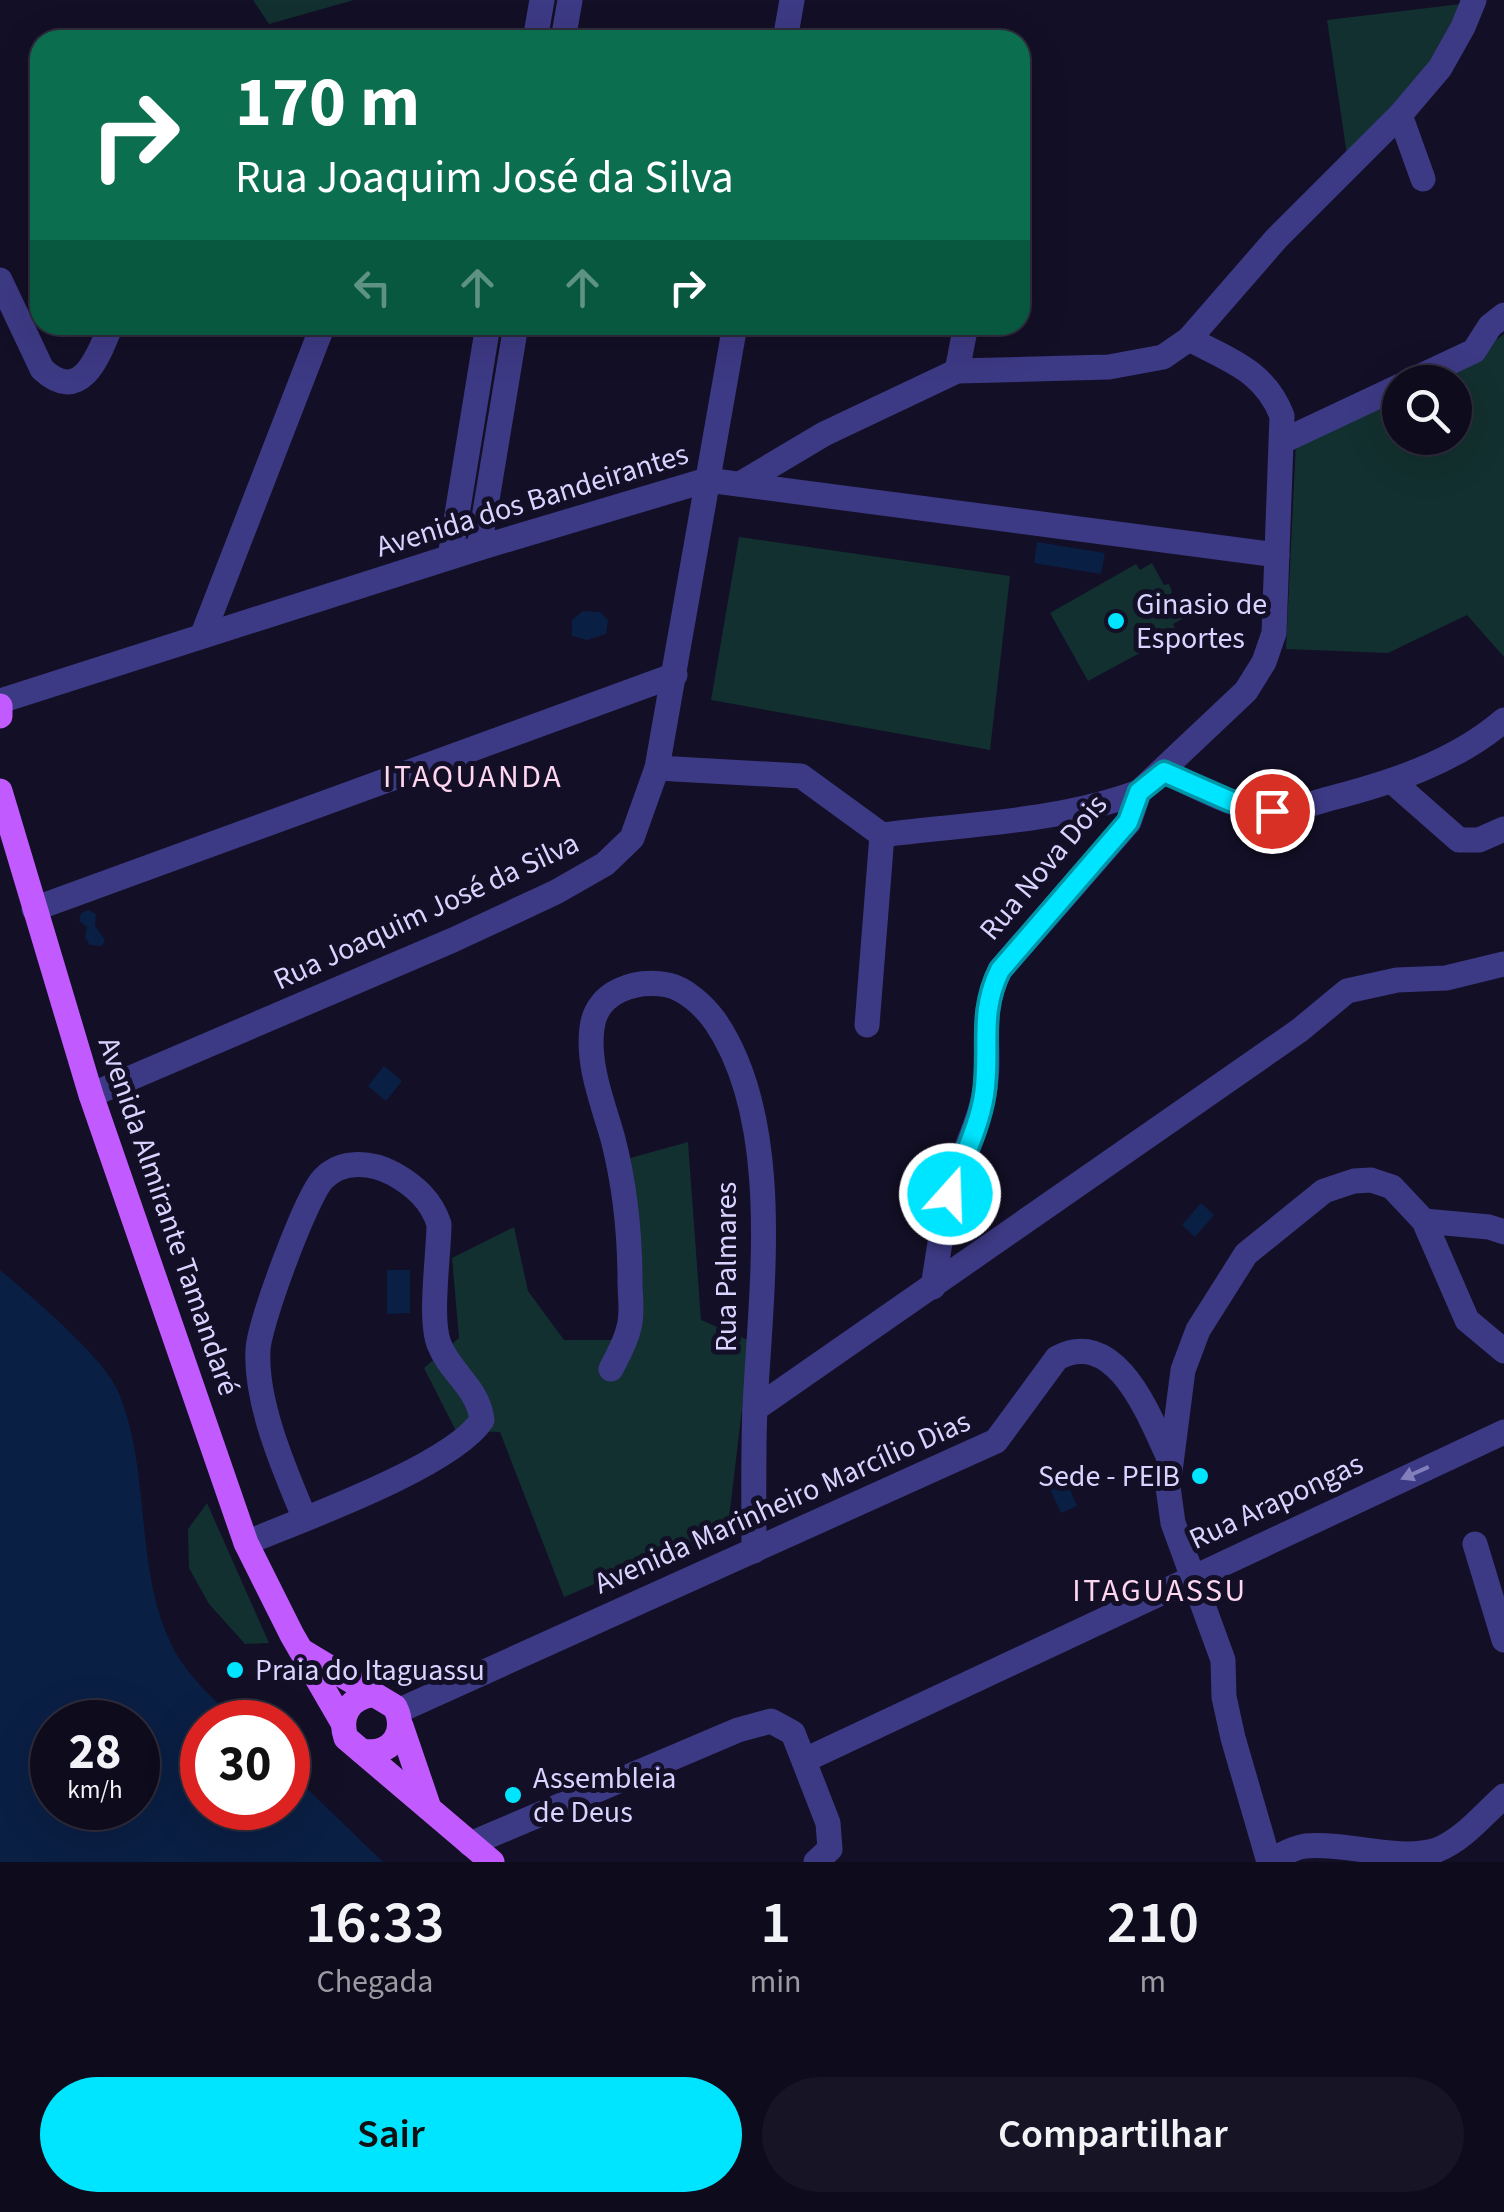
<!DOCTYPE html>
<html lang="pt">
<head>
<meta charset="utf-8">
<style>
	:root { --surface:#0e0b1c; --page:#171425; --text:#f1f3f6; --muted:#9b9ba3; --line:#2e2b3b; --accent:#00e5ff }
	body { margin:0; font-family:"Source Sans 3",sans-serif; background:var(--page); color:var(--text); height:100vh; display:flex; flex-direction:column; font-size:38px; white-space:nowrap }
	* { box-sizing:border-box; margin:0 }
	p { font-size:32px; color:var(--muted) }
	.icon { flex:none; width:55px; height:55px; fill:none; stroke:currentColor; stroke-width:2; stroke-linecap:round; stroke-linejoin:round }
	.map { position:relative; height:1862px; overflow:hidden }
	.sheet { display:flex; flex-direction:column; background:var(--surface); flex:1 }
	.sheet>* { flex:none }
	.hud { position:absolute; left:30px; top:30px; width:1000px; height:305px; border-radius:30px; box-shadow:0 10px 40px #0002,0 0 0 2px var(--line); background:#0b6e4f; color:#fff; overflow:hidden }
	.buttons { position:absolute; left:1382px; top:365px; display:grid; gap:20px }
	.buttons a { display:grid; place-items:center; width:90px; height:90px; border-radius:50%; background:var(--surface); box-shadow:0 10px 40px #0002,0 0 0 2px var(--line); font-size:50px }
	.speed { position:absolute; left:30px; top:1700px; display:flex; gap:20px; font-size:50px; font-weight:700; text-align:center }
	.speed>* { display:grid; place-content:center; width:130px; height:130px; border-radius:50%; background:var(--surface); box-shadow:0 10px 40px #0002,0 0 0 2px var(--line); line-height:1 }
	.speed small { font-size:25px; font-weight:400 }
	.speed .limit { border:15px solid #d22; background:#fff; color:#111 }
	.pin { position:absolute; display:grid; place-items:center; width:85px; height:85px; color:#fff; margin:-42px; border:5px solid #fff; border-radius:50%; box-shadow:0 2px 10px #0007 }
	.me { position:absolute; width:110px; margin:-55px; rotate:20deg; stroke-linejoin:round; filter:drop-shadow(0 0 8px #0008) }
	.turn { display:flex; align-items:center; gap:35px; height:210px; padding:0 40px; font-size:45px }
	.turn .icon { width:130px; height:130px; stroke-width:2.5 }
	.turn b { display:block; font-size:70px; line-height:85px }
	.lanes { display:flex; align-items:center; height:95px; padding:0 40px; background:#0003; justify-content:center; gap:50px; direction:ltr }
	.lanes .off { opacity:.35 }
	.eta { display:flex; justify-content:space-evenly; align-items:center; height:170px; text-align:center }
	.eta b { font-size:60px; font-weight:600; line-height:70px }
	.button { display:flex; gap:20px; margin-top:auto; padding:20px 40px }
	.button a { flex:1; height:115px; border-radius:60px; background:var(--accent); color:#111; font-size:40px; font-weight:600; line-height:115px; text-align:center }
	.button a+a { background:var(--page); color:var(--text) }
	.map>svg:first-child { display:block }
	.green { fill:#12302f }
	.water { fill:#0a1f44; fill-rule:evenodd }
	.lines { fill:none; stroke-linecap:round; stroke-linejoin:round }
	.minor { stroke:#3d3a85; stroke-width:25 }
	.major { stroke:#c25bff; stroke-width:25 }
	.oneway { fill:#837fbc }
	.route-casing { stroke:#0095a6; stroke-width:25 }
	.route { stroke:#00e5ff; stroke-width:18 }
	.poi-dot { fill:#00e5ff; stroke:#130f26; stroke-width:4 }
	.labels { text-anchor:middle; stroke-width:10; stroke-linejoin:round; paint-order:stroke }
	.street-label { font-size:30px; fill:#d9d4ff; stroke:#130f26 }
	.poi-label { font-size:30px; fill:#d9d4ff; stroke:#130f26; text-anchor:start }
	.neighbourhood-label { font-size:32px; letter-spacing:2.5px; fill:#ffd6f0; stroke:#130f26 }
</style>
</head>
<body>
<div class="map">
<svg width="1504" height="1862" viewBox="0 0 1504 1862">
	<rect width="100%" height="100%" fill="#130f26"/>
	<!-- green -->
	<g class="green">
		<polygon points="253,0 354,0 269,24"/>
		<polygon points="1461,4 1431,62 1347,155 1327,20"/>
		<polygon points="1504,334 1504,657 1467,615 1388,653 1286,649 1296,441 1400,394 1400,438 1455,438 1455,382 1425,382 1467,363"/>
		<polygon points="739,537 1010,576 990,750 711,700"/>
		<polygon points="1152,563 1164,585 1169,584 1172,592 1169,596 1184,618 1173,624 1177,633 1088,681 1050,613 1136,564 1140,570"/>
		<polygon points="688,1142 701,1320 750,1341 728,1527 564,1597 500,1432 456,1431 424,1368 459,1338 452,1258 514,1227 528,1291 564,1340 636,1340 630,1158"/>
		<polygon points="207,1503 269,1643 245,1644 209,1604 189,1568 188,1529"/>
	</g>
	<!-- water -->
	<g class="water">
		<polygon points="1037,542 1105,553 1101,574 1034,563"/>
		<polygon points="583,611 600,612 608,620 606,634 587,640 572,636 572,620"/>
		<polygon points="89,910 96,914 95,926 105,940 102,946 90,945 85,938 87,927 79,921 81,913"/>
		<polygon points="384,1066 402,1081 386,1101 368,1086"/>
		<polygon points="1201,1203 1214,1215 1195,1237 1182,1225"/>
		<path d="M0 1270C30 1295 102 1356 117 1389 154 1473 131 1573 177 1655 193 1681 216 1702 238 1722H202V1808H288V1770L383 1862H0ZM52 1722H138V1808H52Z"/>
		<polygon points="387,1270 410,1270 410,1313 387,1314"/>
		<polygon points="1066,1480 1077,1506 1061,1513 1049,1487"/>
	</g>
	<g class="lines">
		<!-- minor -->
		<g class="minor">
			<polyline points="535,40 542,0"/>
			<polyline points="563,40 570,0"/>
			<polyline points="785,40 792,0"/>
			<polyline points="1400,115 1423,179"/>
			<path d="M0 280 42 369C81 406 99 355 111 325"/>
			<polyline points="957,371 966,325"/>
			<polyline points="1408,382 1474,351 1490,326 1504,315"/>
			<polyline points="1283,441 1400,386"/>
			<polyline points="740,484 824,434 957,371 1109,367 1163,357 1189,339 1276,239 1400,115 1440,68 1463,27 1474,0"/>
			<polyline points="479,548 516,325"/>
			<polyline points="450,557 488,325"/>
			<polyline points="203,634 323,325"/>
			<polyline points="0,701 479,548 707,480 1277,555"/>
			<path d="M657 768 801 776 882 835C967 824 1058 822 1139 792"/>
			<path d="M1165 772C1197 786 1231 807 1266 810 1287 812 1308 805 1328 799 1390 783 1454 763 1504 720"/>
			<polyline points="1393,782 1459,840 1479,840 1504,829"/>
			<polyline points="34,909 675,675"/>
			<polyline points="867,1025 882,835"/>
			<polyline points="91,1095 453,940 556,892 605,864 632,838 657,768 735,325"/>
			<polyline points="1424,1221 1489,1227 1504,1232"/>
			<path d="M933 1287C938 1257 942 1225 949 1195 958 1163 976 1132 983 1100 994 1052 976 1019 1000 970L1129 822 1139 792 1246 691 1264 662 1274 633 1282 416C1265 371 1229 360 1189 339"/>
			<path d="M1504 1351 1467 1320 1424 1221 1392 1187 1371 1180 1354 1181 1324 1191 1246 1254 1198 1330 1183 1370 1168 1487 1173 1523 1223 1660 1224 1697 1233 1738 1269 1862C1280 1855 1292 1848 1305 1846 1348 1842 1396 1862 1437 1850 1463 1840 1484 1814 1504 1796"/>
			<path d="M611 1369C618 1355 626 1342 629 1327 633 1313 630 1296 630 1282 630 1233 625 1186 613 1139 603 1103 587 1065 592 1028 596 991 636 979 668 985 686 989 704 1006 715 1021 784 1122 761 1289 755 1406 753 1454 754 1503 754 1551"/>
			<polyline points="755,1409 1300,1030 1347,991 1397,980 1446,978 1504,964"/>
			<path d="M246 1543C301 1520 452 1466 482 1420 478 1387 450 1373 439 1344 429 1319 439 1253 439 1224 431 1200 415 1186 394 1174 372 1162 342 1159 323 1179 306 1197 259 1324 258 1350 255 1403 285 1471 305 1519"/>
			<polyline points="1475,1544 1504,1640"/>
			<path d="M398 1711 996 1441 1057 1358C1117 1326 1150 1418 1169 1458"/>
			<polyline points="805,1760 1504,1432"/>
			<polyline points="470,1844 738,1730 771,1721 793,1733 828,1823 830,1849 816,1862"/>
		</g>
		<!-- major -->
		<g class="major">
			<polyline points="0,706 0,716"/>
			<polyline points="0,791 91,1095 246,1543 292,1635 343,1723"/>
			<path d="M302 1651 395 1707C408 1733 391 1756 362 1751"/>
			<path d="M371 1695C348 1699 339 1717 346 1738L492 1862"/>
			<polyline points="401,1726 429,1808"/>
		</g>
	</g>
	<!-- one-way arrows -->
	<defs><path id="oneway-solid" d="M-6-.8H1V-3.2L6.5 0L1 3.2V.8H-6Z" transform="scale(2.5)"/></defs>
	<use class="oneway" href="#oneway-solid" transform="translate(1415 1473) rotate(156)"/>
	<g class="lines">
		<defs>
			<path id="route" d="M950 1194C961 1162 979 1128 984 1095 991 1049 978 1014 1000 970L1128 822 1139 792 1164 772 1230 801 1272 811"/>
		</defs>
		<!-- route casing -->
		<use href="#route" class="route-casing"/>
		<!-- route -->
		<use href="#route" class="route"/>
	</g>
	<!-- markers -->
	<g class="poi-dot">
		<circle cx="1116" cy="621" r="10"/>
		<circle cx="1200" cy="1476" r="10"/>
		<circle cx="235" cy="1670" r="10"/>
		<circle cx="513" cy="1795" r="10"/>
	</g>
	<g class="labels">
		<!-- street labels -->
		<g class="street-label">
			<text transform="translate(532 500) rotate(-17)" y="10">Avenida dos Bandeirantes</text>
			<text transform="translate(1043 867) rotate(-50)" y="10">Rua Nova Dois</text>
			<text transform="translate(426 911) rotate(-25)" y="10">Rua Joaquim José da Silva</text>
			<text transform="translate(169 1216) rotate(71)" y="10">Avenida Almirante Tamandaré</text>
			<text transform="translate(726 1267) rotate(-90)" y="10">Rua Palmares</text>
			<text transform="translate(1276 1501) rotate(-25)" y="10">Rua Arapongas</text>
			<text transform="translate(782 1502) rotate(-24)" y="10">Avenida Marinheiro Marcílio Dias</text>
		</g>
		<!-- poi labels -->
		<g class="poi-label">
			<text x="1136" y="614">Ginasio de<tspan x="1136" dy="34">Esportes</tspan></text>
			<text x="1180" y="1486" text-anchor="end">Sede - PEIB</text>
			<text x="255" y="1680">Praia do Itaguassu</text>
			<text x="533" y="1788">Assembleia<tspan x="533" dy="34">de Deus</tspan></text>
		</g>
		<!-- neighbourhood labels -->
		<g class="neighbourhood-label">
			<text x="473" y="787">ITAQUANDA</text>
			<text x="1160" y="1601">ITAGUASSU</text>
		</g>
	</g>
</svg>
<div class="buttons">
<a><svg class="icon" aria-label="search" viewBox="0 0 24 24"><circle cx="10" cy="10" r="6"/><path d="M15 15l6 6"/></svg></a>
</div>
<div class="speed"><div>28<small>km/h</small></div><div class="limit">30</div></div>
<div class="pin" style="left:1272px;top:811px;background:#d93025"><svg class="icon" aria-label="arrive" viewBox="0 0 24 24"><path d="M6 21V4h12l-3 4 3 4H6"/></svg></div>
<svg class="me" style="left:950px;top:1194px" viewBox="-20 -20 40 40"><circle r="17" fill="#00e5ff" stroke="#fff" stroke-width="3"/><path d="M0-11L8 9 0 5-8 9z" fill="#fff"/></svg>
<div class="hud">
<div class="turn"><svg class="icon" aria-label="right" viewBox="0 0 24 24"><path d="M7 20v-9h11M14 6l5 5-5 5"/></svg><div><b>170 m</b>Rua Joaquim José da Silva</div></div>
<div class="lanes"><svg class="icon off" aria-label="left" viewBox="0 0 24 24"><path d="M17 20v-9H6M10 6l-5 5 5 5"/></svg><svg class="icon off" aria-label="ahead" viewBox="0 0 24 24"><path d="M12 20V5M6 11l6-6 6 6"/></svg><svg class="icon off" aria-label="ahead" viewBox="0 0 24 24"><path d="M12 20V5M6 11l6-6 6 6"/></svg><svg class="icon" aria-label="right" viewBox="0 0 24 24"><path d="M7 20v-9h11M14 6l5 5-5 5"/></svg></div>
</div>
</div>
<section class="sheet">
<div class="eta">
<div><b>16:33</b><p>Chegada</p></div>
<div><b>1</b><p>min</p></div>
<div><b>210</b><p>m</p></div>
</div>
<div class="button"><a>Sair</a><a>Compartilhar</a></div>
</section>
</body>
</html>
